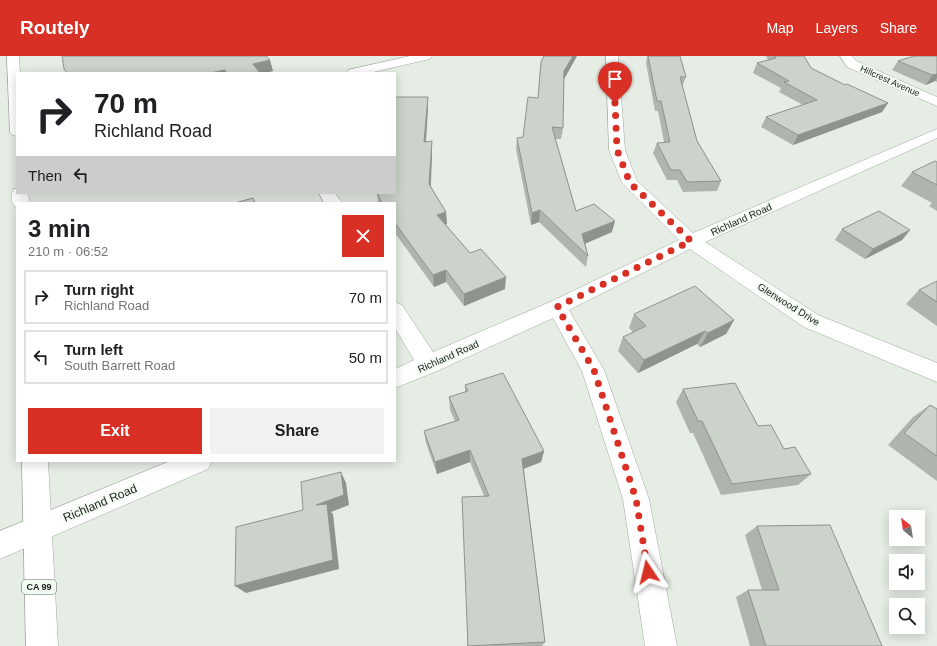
<!DOCTYPE html>
<html lang="en">
<head>
<meta charset="utf-8">
<style>
	:root { --surface:#fff; --page:#f2f2f2; --text:#202124; --muted:#757577; --line:#e0e0e0; --accent:#d93025 }
	body { margin:0; font-family:Arial,sans-serif; background:var(--page); color:var(--text); height:100vh; display:flex; flex-direction:column; font-size:15px; white-space:nowrap }
	* { box-sizing:border-box; margin:0 }
	p { font-size:13px; color:var(--muted) }
	.icon { flex:none; width:22px; height:22px; fill:none; stroke:currentColor; stroke-width:2; stroke-linecap:round; stroke-linejoin:round }
	.map { position:relative; flex:1; overflow:hidden }
	.side { position:absolute; left:16px; top:146px; width:380px; height:260px; display:flex; flex-direction:column; background:var(--surface); border-radius:0px; box-shadow:0 2px 10px #0003 }
	.side>* { flex:none }
	.banner { position:absolute; left:16px; top:16px; width:380px; height:122px; border-radius:0px; box-shadow:0 2px 10px #0003; background:#fff; color:var(--text); overflow:hidden }
	.needle { width:26px; rotate:330deg }
	.fabs { position:absolute; left:889px; top:454px; display:grid; gap:8px }
	.fabs a { display:grid; place-items:center; width:36px; height:36px; border-radius:0px; background:var(--surface); box-shadow:0 2px 10px #0003; font-size:20px }
	.pin { position:absolute; display:grid; place-items:center; width:34px; height:34px; color:#fff; margin:-41px -17px; border-radius:50% 50% 50% 0; rotate:-45deg; box-shadow:0 0 4px #0007 }
	.pin .icon { rotate:45deg }
	.me { position:absolute; width:44px; margin:-22px; rotate:350deg; stroke-linejoin:round; filter:drop-shadow(0 0 3px #0008) }
	.turn { display:flex; align-items:center; gap:14px; height:84px; padding:0 12px; font-size:18px }
	.turn .icon { width:52px; height:52px; stroke-width:2.5 }
	.turn b { display:block; font-size:28px; line-height:34px }
	.then { display:flex; align-items:center; height:38px; padding:0 12px; background:#0003; gap:8px; font-size:15px }
	.round { display:grid; place-items:center; flex:none; width:42px; height:42px; border-radius:0px; background:var(--page) }
	.headline { display:flex; align-items:center; justify-content:space-between; height:68px; padding:0 12px }
	h1 { font-size:24px; font-weight:600; line-height:30px }
	.cta { display:flex; gap:8px; margin-top:auto; padding:8px 12px }
	.cta a { flex:1; height:46px; border-radius:0px; background:var(--accent); color:#fff; font-size:16px; font-weight:600; line-height:46px; text-align:center }
	.cta a+a { background:var(--page); color:var(--text) }
	ul { padding:0; list-style:none }
	li { display:flex; align-items:center; gap:12px; height:54px; margin:0 8px 6px; padding:0 4px; border:2px solid var(--line); border-radius:0px }
	li div { flex:1 }
	li b { display:block; font-size:15px }
	li em { font-style:normal }
	header { display:flex; align-items:center; gap:24px; box-sizing:border-box; height:56px; padding:0 20px; background:var(--accent); color:#fff }
	header strong { font-size:19px }
	nav { display:flex; gap:22px; margin-inline-start:auto; font-size:14px }
	.map>svg:first-child { display:block }
	.lines { fill:none; stroke-linecap:round; stroke-linejoin:round }
	.minor-casing { stroke:#a0a89f; stroke-width:1 }
	.highway-casing { stroke:#a0a89f; stroke-width:1 }
	.minor { fill:#fff; fill-rule:evenodd }
	.highway { fill:#fff; fill-rule:evenodd }
	.wall { fill:#afb5ae }
	.shaded-wall { fill:#8e948d }
	.building { fill:#cbd3ca; stroke:#8e948d }
	.route { stroke:#d93025; stroke-width:7; stroke-dasharray:0 12.6 }
	.labels { text-anchor:middle; stroke-width:3.5; stroke-linejoin:round; paint-order:stroke }
	.far-street-label { font-size:9px; fill:#1c1f1c; stroke:#f2fbf1 }
	.shield { fill:#f2fbf1; stroke:#5c615c; stroke-width:1 }
	.shield-label { font-size:9px; font-weight:bold; fill:#1c1f1c }
	.street-label { font-size:10px; fill:#1c1f1c; stroke:#f2fbf1 }
	.near-street-label { font-size:12px; fill:#1c1f1c; stroke:#f2fbf1 }
</style>
</head>
<body>
<header>
<strong>Routely</strong>
<nav><a>Map</a><a>Layers</a><a>Share</a></nav>
</header>
<div class="map">
<svg width="937" height="590" viewBox="0 0 937 590">
	<rect width="100%" height="100%" fill="#e5ede4"/>
	<g class="lines">
		<defs>
			<g id="minor">
				<polygon points="410,0 432,0 430,3 369,17 347,17 348,14"/>
				<polygon points="606,0 618,0 625,94 637,125 693,177 937,73 937,82 705,186 818,259 937,307 937,326 804,271 690,193 569,254 604,314 649,443 677,590 645,590 623,443 582,315 553,262 437,315 395,332 395,313 414,304 395,272 395,246 402,249 433,296 550,246 679,184 622,127 609,94"/>
				<polygon points="840,0 852,0 856,5 937,41 937,50 847,11"/>
				<polygon points="319,137 335,137 342,147 324,147"/>
				<polygon points="170,405 212,405 208,413 0,503 0,475"/>
			</g>
			<g id="highway">
				<polygon points="7,0 19,0 20,17 17,17 17,80 12,79 10,76"/>
				<path d="M14 133H17V137H28L30 147H17V151H15C11 145 10 139 14 133Z"/>
				<polygon points="22,405 48,405 58,590 26,590"/>
			</g>
		</defs>
		<!-- minor casing -->
		<use href="#minor" class="minor-casing"/>
		<!-- highway casing -->
		<use href="#highway" class="highway-casing"/>
		<!-- minor -->
		<use href="#minor" class="minor"/>
		<!-- highway -->
		<use href="#highway" class="highway"/>
	</g>
	<!-- wall -->
	<g class="wall">
		<polygon points="647,0 680,0 686,21 682,31 697,85 721,125 717,135 683,136 677,124 667,124 653,97 657,87 664,86 658,55 655,55 646,7 647,2"/>
		<polygon points="766,0 804,0 811,12 845,29 888,47 882,56 793,89 761,71 766,61 803,49 779,36 781,32 753,17 757,7 768,4"/>
		<polygon points="937,0 937,26 935,25 926,29 892,14 898,5"/>
		<polygon points="576,1 564,23 563,72 561,83 555,83 576,155 612,176 585,187 588,200 586,211 539,166 531,169 516,93 517,82 523,81 538,42 541,6"/>
		<polygon points="428,41 428,52 426,86 432,97 431,131 446,156 447,168 446,169 470,197 505,233 464,250 446,226 434,231 395,177 395,147 378,147 377,137"/>
		<polygon points="937,106 937,155 929,150 932,147 901,130 912,116"/>
		<polygon points="842,173 910,174 902,184 865,203 835,184"/>
		<polygon points="937,225 937,270 906,248 919,234"/>
		<polygon points="634,258 734,264 726,278 700,291 697,288 638,317 618,295 623,281 633,276 629,272"/>
		<polygon points="465,329 544,395 541,406 524,413 545,586 542,590 467,590 484,440 470,406 437,418 426,387 424,375 455,365 450,354 449,341 465,336"/>
		<polygon points="683,333 758,370 784,393 811,418 798,429 721,439 693,377 690,377 676,346"/>
		<polygon points="930,349 937,353 937,425 888,389 913,361"/>
		<polygon points="757,470 882,590 750,590 736,541 748,534 762,534 745,479"/>
	</g>
	<!-- shaded-wall -->
	<g class="shaded-wall">
		<polygon points="573,0 577,0 563,25 564,15"/>
		<polygon points="270,4 273,15 266,17 256,17 253,8"/>
		<polygon points="225,14 226,17 210,17"/>
		<polygon points="937,18 937,22 935,25 926,29 932,19"/>
		<polygon points="428,41 428,52 425,97 424,86"/>
		<polygon points="888,47 882,56 793,89 798,79"/>
		<polygon points="432,85 432,97 430,140 429,128"/>
		<polygon points="540,154 539,166 531,169 532,157"/>
		<polygon points="446,156 447,168 438,170 437,159"/>
		<polygon points="615,165 612,176 580,190 582,178"/>
		<polygon points="910,174 902,184 865,203 873,193"/>
		<polygon points="446,214 446,226 434,231 433,219"/>
		<polygon points="506,221 505,233 464,250 464,238"/>
		<polygon points="734,264 726,278 700,291 708,277"/>
		<polygon points="705,275 697,288 638,317 644,304"/>
		<polygon points="470,394 470,406 437,418 435,406"/>
		<polygon points="544,395 541,406 520,414 522,403"/>
		<polygon points="341,416 346,427 349,449 331,456 333,458 339,513 246,537 235,530"/>
	</g>
	<!-- building -->
	<g class="building">
		<polygon points="62,0 266,0 270,4 253,8 260,17 227,17 225,14 210,17 67,17 64,13"/>
		<polygon points="544,0 573,0 564,15 563,72 552,71 576,155 594,148 615,165 582,178 588,200 540,154 532,157 517,82 523,81 528,41 538,42 541,6"/>
		<polygon points="648,0 680,0 686,21 680,21 697,85 721,125 687,126 680,114 671,114 657,87 670,86 661,45 657,45"/>
		<polygon points="775,0 804,0 811,12 845,29 847,28 888,47 798,79 766,61 817,44 784,26 789,25 757,7 776,2"/>
		<polygon points="914,0 937,0 937,18 932,19 898,5"/>
		<polygon points="395,41 428,41 424,86 432,85 429,128 446,156 437,159 470,197 481,193 506,221 464,238 446,214 433,219 395,167 395,147 382,147 377,137 395,137"/>
		<polygon points="935,105 937,106 937,129 912,116"/>
		<polygon points="253,142 255,147 235,147"/>
		<polygon points="879,155 910,174 873,193 842,173"/>
		<polygon points="937,225 937,246 919,234"/>
		<polygon points="695,230 734,264 708,277 705,275 644,304 623,281 646,270 634,258"/>
		<polygon points="503,317 544,395 522,403 545,586 468,590 462,441 489,440 470,394 435,406 424,375 459,364 449,341 468,335 465,329"/>
		<polygon points="735,327 758,370 771,369 784,393 795,391 811,418 732,428 702,365 698,365 683,333"/>
		<polygon points="930,349 937,353 937,400 904,377"/>
		<polygon points="341,416 344,439 316,449 327,448 333,504 235,530 236,471 303,454 301,426"/>
		<polygon points="830,469 882,590 766,590 748,534 779,534 757,470"/>
	</g>
	<g class="lines">
		<!-- route -->
		<polyline class="route" points="615,47 617,94 630,127 691,185 557,251 594,314 636,443 648,516"/>
	</g>
	<g class="labels">
		<!-- far-street labels -->
		<g class="far-street-label">
			<text transform="translate(890 25) rotate(24)" y="3">Hillcrest Avenue</text>
		</g>
		<!-- shield labels -->
		<rect class="shield" x="22" y="524" width="34" height="14" rx="3"/>
		<g class="shield-label">
			<text x="39" y="534">CA 99</text>
		</g>
		<!-- street labels -->
		<g class="street-label">
			<text transform="translate(741 163) rotate(-24)" y="4">Richland Road</text>
			<text transform="translate(789 248) rotate(32)" y="4">Glenwood Drive</text>
			<text transform="translate(448 300) rotate(-24)" y="4">Richland Road</text>
		</g>
		<!-- near-street labels -->
		<g class="near-street-label">
			<text transform="translate(100 447) rotate(-23)" y="4">Richland Road</text>
		</g>
	</g>
</svg>
<div class="fabs">
<a><svg class="needle" viewBox="-14 -14 28 28"><path d="M0-13l5 13h-10z" fill="#e53935"/><path d="M0 13l5-13h-10z" fill="#757577"/></svg></a>
<a><svg class="icon" aria-label="sound" viewBox="0 0 24 24"><path d="M4 9h4l5-4v14l-5-4H4zM17 9q2 3 0 6"/></svg></a>
<a><svg class="icon" aria-label="search" viewBox="0 0 24 24"><circle cx="10" cy="10" r="6"/><path d="M15 15l6 6"/></svg></a>
</div>
<div class="pin" style="left:615px;top:47px;background:#d93025"><svg class="icon" aria-label="arrive" viewBox="0 0 24 24"><path d="M6 21V4h12l-3 4 3 4H6"/></svg></div>
<svg class="me" style="left:648px;top:516px" viewBox="-20 -20 40 40"><path d="M0-17L14 15 0 8-14 15z" fill="#d93025" stroke="#fff" stroke-width="4"/></svg>
<div class="banner">
<div class="turn"><svg class="icon" aria-label="right" viewBox="0 0 24 24"><path d="M7 20v-9h11M14 6l5 5-5 5"/></svg><div><b>70 m</b>Richland Road</div></div>
<div class="then">Then<svg class="icon" aria-label="left" viewBox="0 0 24 24"><path d="M17 20v-9H6M10 6l-5 5 5 5"/></svg></div>
</div>
<section class="side">
<div class="headline"><div><h1>3 min</h1><p>210 m · 06:52</p></div><a class="round" style="background:#d93025;color:#fff"><svg class="icon" aria-label="close" viewBox="0 0 24 24"><path d="M6 6l12 12M18 6L6 18"/></svg></a></div>
<ul>
<li><svg class="icon" aria-label="right" viewBox="0 0 24 24"><path d="M7 20v-9h11M14 6l5 5-5 5"/></svg><div><b>Turn right</b><p>Richland Road</p></div><em>70 m</em></li>
<li><svg class="icon" aria-label="left" viewBox="0 0 24 24"><path d="M17 20v-9H6M10 6l-5 5 5 5"/></svg><div><b>Turn left</b><p>South Barrett Road</p></div><em>50 m</em></li>
</ul>
<div class="cta"><a>Exit</a><a>Share</a></div>
</section>
</div>
</body>
</html>
